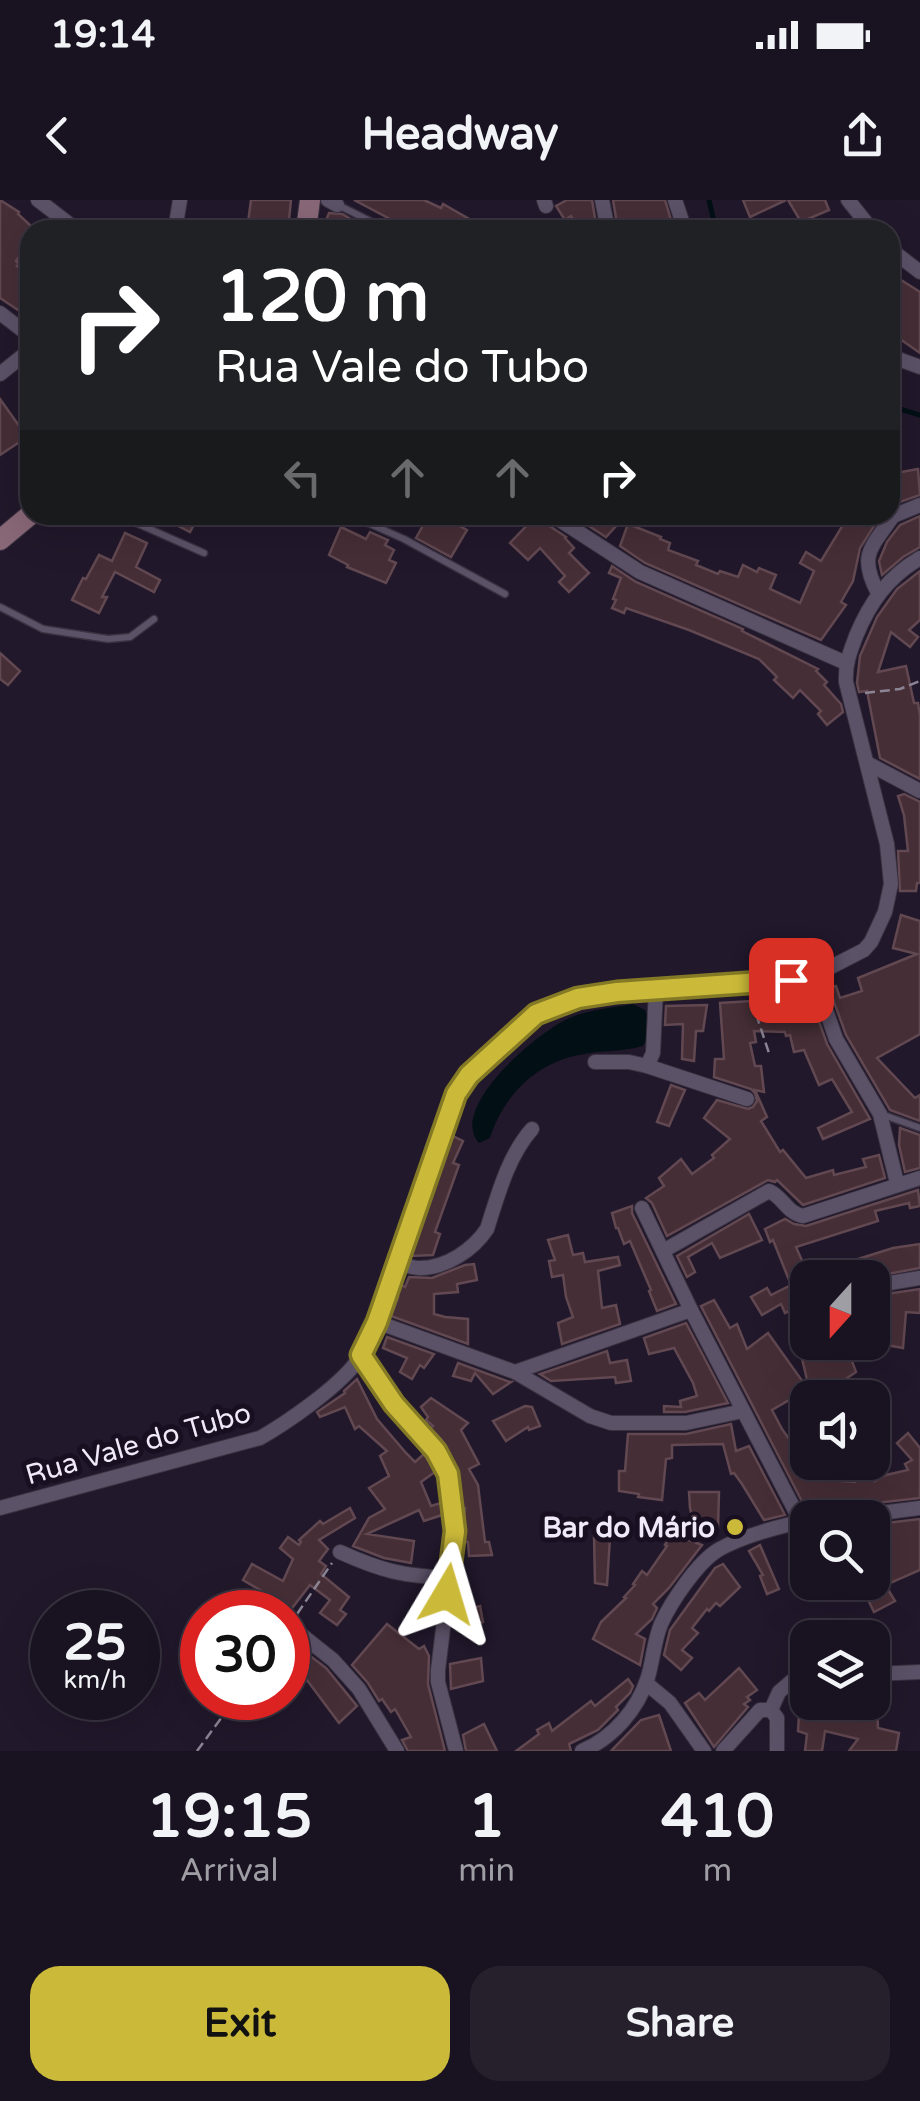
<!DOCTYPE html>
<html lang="en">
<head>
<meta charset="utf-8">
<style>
	:root { --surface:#191220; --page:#26202d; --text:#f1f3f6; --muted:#9f9ea5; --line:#37323e; --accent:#cbba39 }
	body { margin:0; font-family:"Varela Round",sans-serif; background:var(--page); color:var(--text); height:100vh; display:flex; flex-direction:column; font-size:38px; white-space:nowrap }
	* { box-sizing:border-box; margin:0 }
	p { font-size:32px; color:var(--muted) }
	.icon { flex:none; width:55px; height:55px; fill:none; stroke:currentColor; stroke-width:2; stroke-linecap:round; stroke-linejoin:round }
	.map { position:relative; height:1551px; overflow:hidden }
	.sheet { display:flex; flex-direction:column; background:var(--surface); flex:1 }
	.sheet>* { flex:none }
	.hud { position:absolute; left:20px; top:20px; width:880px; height:305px; border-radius:30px; box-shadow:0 10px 40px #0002,0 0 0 2px var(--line); background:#202124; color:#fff; overflow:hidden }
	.needle { width:65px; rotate:201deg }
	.buttons { position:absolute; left:790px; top:1060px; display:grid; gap:20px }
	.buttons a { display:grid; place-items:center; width:100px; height:100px; border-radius:20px; background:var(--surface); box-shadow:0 10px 40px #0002,0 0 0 2px var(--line); font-size:50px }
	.speed { position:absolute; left:30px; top:1390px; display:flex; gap:20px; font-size:50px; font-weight:700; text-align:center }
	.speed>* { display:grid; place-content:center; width:130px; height:130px; border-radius:50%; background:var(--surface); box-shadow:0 10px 40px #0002,0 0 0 2px var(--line); line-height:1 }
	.speed small { font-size:25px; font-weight:400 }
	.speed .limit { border:15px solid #d22; background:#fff; color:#111 }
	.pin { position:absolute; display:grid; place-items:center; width:85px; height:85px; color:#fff; margin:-42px; border-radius:20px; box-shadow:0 5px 15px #0006 }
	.me { position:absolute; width:110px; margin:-55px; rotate:7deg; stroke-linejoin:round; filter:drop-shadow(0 0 8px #0008) }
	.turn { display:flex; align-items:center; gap:35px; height:210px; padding:0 30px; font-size:45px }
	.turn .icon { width:130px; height:130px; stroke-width:2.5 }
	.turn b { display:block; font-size:70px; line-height:85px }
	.lanes { display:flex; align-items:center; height:95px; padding:0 30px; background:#0003; justify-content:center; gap:50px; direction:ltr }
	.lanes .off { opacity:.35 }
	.eta { display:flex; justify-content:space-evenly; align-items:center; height:170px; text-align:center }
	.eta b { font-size:60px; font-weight:700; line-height:70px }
	.primary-button { display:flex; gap:20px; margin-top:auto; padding:20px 30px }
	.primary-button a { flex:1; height:115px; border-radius:30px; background:var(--accent); color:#111; font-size:40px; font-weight:700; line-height:115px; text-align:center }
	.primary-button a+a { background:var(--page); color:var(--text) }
	.status { display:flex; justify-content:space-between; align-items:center; height:70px; padding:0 50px; background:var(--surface); direction:ltr }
	.status svg { height:28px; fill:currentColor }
	header { display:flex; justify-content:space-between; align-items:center; height:130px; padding:0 30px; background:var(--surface); font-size:45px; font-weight:700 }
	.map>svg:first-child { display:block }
	.water { fill:#020f14 }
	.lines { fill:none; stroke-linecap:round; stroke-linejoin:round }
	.stream { stroke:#020f14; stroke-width:5 }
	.building { fill:#462e36; stroke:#624851; stroke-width:2.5 }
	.lane-casing { stroke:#393241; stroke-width:9 }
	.street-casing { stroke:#393241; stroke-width:16 }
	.secondary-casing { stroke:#393241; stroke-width:22 }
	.path { stroke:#8b8494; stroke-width:2.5; stroke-dasharray:10 5; stroke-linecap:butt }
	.lane { stroke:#5c5268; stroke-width:6 }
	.street { stroke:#5c5268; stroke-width:14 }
	.secondary { stroke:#896878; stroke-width:20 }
	.route-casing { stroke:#847925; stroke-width:25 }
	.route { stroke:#cbba39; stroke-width:18 }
	.poi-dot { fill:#cbba39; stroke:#180f21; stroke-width:4 }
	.labels { text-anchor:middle; stroke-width:10; stroke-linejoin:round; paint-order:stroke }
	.street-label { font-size:28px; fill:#f0eaf8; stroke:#180f21 }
	.poi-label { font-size:28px; font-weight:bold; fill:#f0eaf8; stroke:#180f21; text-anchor:end }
</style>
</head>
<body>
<div class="status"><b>19:14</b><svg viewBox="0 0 49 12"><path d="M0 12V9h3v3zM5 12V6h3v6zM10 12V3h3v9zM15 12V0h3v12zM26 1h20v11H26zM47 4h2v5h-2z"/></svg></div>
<header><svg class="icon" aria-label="back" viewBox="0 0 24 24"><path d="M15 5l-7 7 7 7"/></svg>Headway<svg class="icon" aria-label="share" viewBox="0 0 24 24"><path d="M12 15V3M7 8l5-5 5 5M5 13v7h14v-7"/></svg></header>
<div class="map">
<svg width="920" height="1551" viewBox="0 0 920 1551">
	<rect width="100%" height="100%" fill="#21182b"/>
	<!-- water -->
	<path class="water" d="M633 804 645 810C650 824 650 833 643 846 622 852 601 850 579 855 536 863 503 896 490 938L479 943C447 908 540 829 572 817 591 809 613 808 633 804Z"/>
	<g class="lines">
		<!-- stream -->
		<g class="stream">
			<polyline points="709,0 716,30"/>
			<polyline points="890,206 920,215"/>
		</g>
	</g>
	<!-- building -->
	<g class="building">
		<polygon points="0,0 19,12 18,14 30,25 30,42 16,61 19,64 17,66 30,74 30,118 0,98"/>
		<polygon points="251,0 291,0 288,30 247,30"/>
		<polygon points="354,0 424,0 441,8 443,4 471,20 466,30 411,30"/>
		<polygon points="567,0 592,0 597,30 579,30 571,16 565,20 556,6"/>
		<polygon points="613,0 665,0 674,30 618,30"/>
		<polygon points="743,0 786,0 750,17"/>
		<polygon points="788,0 825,0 829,10 801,22"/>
		<polygon points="329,13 342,14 370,30 322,30"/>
		<polygon points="890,73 920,92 920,153 890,132"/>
		<polygon points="0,199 27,237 0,255"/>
		<polygon points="918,269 920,295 897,303 891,300 890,274"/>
		<polygon points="157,315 199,315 190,332"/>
		<polygon points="429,315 438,315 467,330 451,357 416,338"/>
		<polygon points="537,315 542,315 545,323 566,337 565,338 574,348 569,353 589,373 569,392 559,382 565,376 540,348 528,360 510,343"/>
		<polygon points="572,315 626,315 606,337"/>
		<polygon points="849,315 881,315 860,348 853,381 841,402 846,405 821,440 645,363 620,346 628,324 661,337 660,339 670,343 668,350 698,361 696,365 718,374 720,371 738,377 743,365 757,372 759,368 776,375 770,389 800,403 814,371 800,363 806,352 821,361"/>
		<polygon points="920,316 920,347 903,357 882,375 879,361 887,342 900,325"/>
		<polygon points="341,327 366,339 370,332 388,340 385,345 394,350 389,360 396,363 386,383 347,367 348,365 329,355"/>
		<polygon points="125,333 147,343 136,367 160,380 154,392 115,372 102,397 107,397 99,413 72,400 83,378 86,379 99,355 112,361"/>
		<polygon points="612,366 636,382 743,429 742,431 818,469 816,471 827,482 824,485 841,504 843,512 827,525 818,514 821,511 800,490 793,498 774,480 777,477 759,459 689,430 626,408 624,413 612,408 616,400 613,399 621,378 609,373"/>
		<polygon points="920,371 920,420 909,430 918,437 910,447 891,432 878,472 906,466 914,503 918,503 920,516 920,579 880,558 867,491 859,492 857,483 860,456 877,417 897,389"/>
		<polygon points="0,453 20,471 8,485 0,479"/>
		<polygon points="904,594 920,602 920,683 917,683 916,691 900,691 898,651 908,651 904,615 898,596"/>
		<polygon points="901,715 920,721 920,834 877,858 915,898 920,895 920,921 890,910 846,835 829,788 836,786 840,798 862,791 858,778 917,754 893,748"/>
		<polygon points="809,793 827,844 870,919 823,939 818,928 852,912 832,879 819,885 804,850 794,852 790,835 786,836 785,832 754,831 756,842 750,843 755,866 761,866 764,892 755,890 767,917 761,921 780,952 783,950 806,978 833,970 834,975 866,967 863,959 879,955 885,978 803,1005 777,980 775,982 768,980 667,1036 652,1003 646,998 664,986 659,978 681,959 692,974 714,958 712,955 730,939 704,918 717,900 748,909 753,907 757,901 755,893 751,889 714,877 715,859 724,859 720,803 751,801 751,804 794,805 792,796"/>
		<polygon points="707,805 703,831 696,831 694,861 682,859 683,824 665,825 666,806"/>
		<polygon points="671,885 685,890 669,926 657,922"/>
		<polygon points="900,928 920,935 920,968 905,972 899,945"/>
		<polygon points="453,936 463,941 453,963 459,965 435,1032 440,1034 433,1055 411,1056"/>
		<polygon points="918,990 920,1006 910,1008 909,1003 875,1011 878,1021 796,1047 808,1074 808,1102 785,1113 781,1104 762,1115 751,1097 767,1088 771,1095 791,1085 773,1040 770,1042 765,1029 785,1019 794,1024 806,1026"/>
		<polygon points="632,1006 632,1013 676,1104 657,1111 649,1091 651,1090 630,1041 624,1044 618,1028 616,1028 612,1013"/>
		<polygon points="749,1014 762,1040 720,1058 712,1043 688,1057 695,1072 687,1077 677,1056"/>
		<polygon points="568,1035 573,1055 583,1053 585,1062 618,1057 620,1065 598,1071 602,1108 616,1105 620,1124 562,1144 558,1123 573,1117 566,1097 563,1075 552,1077 549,1061 555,1060 548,1040"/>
		<polygon points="920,1044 920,1068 866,1078 808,1078 836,1066 893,1048"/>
		<polygon points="474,1064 477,1080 457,1084 458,1092 434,1094 434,1114 445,1117 468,1119 468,1144 391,1116 398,1098 397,1098 401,1085 405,1087 409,1077 432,1078 465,1065"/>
		<polygon points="920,1089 920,1113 906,1112 903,1148 880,1144 884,1118 872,1117 872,1096"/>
		<polygon points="714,1100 730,1128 737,1124 747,1149 768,1133 808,1189 772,1210 782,1229 809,1267 813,1264 814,1279 855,1282 852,1262 873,1262 875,1281 886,1275 908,1270 905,1264 912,1260 897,1243 908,1233 920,1248 920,1298 840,1307 816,1307 816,1316 807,1311 701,1106"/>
		<polygon points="686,1123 728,1203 685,1212 664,1212 664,1206 681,1207 680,1201 697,1196 693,1183 674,1148 649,1154 644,1138"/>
		<polygon points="387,1137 434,1154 424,1168 420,1165 412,1179 400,1172 407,1158 383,1148"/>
		<polygon points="798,1142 845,1142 856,1172 819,1197 815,1185 809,1188"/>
		<polygon points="607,1151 610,1163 627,1160 631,1181 616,1183 615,1177 551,1181 540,1174"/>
		<polygon points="458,1163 510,1182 511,1182 493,1194 475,1173 471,1181 453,1176"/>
		<polygon points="357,1179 377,1219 406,1253 415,1262 424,1254 435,1272 421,1282 431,1306 441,1303 442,1315 424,1321 419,1310 367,1334 414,1341 411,1363 384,1358 353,1346 369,1318 385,1309 369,1288 389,1276 380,1256 387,1251 359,1226 355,1229 345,1207 320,1217 317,1212 345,1193 344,1191"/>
		<polygon points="431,1198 468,1223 461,1230 479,1264 469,1269 478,1285 485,1342 489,1342 492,1355 469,1356 468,1342 464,1342 465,1308 463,1308 458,1270 441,1239 430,1228 433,1226 426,1220 428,1217 421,1207"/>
		<polygon points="525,1206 532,1207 540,1226 529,1230 528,1227 506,1241 493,1221"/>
		<polygon points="731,1224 736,1251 749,1246 785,1315 764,1320 742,1284 734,1273 731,1274 723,1244 672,1245 672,1258 666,1259 662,1300 638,1297 639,1294 619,1291 619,1271 625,1271 628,1234 686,1234"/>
		<polygon points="689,1292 719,1292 718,1328 695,1329 690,1308"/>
		<polygon points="350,1308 355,1318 319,1340 328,1349 319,1361 326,1366 321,1374 349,1397 340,1410 346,1414 337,1425 320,1413 330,1400 310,1385 289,1412 252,1412 265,1393 243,1380 252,1364 283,1381 293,1359 280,1348 288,1337 299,1345 301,1342 299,1340 320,1321 323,1324"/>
		<polygon points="920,1319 920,1370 888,1384 883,1376 877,1324"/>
		<polygon points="672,1333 702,1345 669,1388 653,1404 657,1408 652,1419 636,1434 645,1439 640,1465 593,1439 601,1422 626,1398 624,1397 635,1385 633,1384 642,1371 647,1375 667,1346 665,1345"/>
		<polygon points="594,1335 610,1338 607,1385 595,1383"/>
		<polygon points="808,1336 808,1383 800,1383 794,1337"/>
		<polygon points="760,1345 779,1389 767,1394 760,1376 763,1375 749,1351"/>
		<polygon points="723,1364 740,1387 720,1406 716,1403 709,1411 707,1409 692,1428 698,1433 682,1450 692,1458 681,1470 664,1455 670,1430 715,1368"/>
		<polygon points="881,1378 895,1401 874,1412 862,1387"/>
		<polygon points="480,1406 483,1422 457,1427 456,1412"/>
		<polygon points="387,1424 419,1449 424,1446 429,1456 428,1484 445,1551 408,1551 402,1540 411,1537 395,1509 391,1512 382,1499 379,1501 368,1483 352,1465"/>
		<polygon points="309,1455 326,1468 357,1506 339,1523 307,1480 288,1495 288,1477 302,1465 301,1463"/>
		<polygon points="481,1458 483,1481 451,1489 450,1464"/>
		<polygon points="739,1468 757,1490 747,1497 750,1500 744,1504 748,1507 714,1547 685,1503 699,1493 705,1500"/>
		<polygon points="628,1479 633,1486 630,1493 616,1507 618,1510 598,1530 569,1544 571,1551 516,1551 539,1534 537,1530 549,1523 552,1531 591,1501 595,1506"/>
		<polygon points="822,1502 877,1502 878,1528 899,1533 896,1551 849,1551 858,1539 825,1531 822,1551 805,1551 807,1534 798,1531 799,1515 823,1521"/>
		<polygon points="659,1515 671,1551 611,1551 641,1520"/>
		<polygon points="484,1524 497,1551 466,1551 463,1535"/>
	</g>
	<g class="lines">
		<defs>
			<g id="lane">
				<polyline points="340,6 388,30"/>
				<polyline points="118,315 204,353"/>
				<polyline points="350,315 404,339 505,394"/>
				<polyline points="0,407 43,429 108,439 130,437 154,419"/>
				<polyline points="881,914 920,928"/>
			</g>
			<g id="street">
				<polyline points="38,0 77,30"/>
				<polyline points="328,0 337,5"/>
				<polyline points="544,0 546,6"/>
				<polyline points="602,0 608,30"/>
				<polyline points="675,0 685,30"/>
				<polyline points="848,0 872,30"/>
				<polyline points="175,30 180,0"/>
				<polyline points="890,49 920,72"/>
				<polyline points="0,113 30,136"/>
				<polyline points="890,156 920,167"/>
				<polyline points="0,174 30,150"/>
				<polyline points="552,315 640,372 846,463"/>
				<polyline points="893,316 920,305"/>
				<path d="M878 393C858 355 871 348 893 316L890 310"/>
				<polyline points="867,563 920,591"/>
				<polyline points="814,776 836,839 880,914 897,983"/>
				<polyline points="595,862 629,862 647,866 747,899"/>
				<polyline points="647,866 653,853 656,789"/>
				<polyline points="642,1008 691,1110 801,1322"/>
				<path d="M663 1051 769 991C783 997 787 1013 803 1016L920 978"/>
				<path d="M396 1063C404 1065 412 1068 420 1068 446 1068 473 1050 487 1029 498 995 508 956 532 929"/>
				<polyline points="872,1086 920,1078"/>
				<polyline points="377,1122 515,1172 590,1216 611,1223 686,1223 743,1211"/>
				<polyline points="361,1155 394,1204 436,1251 448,1274 455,1331 438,1470 438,1482 456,1551"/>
				<polyline points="515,1172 691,1110"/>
				<path d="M0 1308 260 1238C288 1222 335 1189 355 1164 364 1152 370 1136 377 1122L456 894C472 869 513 829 539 813 554 804 574 799 591 797 660 787 731 787 801 779L827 769 864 750 871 742 885 712 891 684 887 644 846 482C845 464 850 452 856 436 870 402 888 377 920 358"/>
				<polyline points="841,1318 920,1308"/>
				<path d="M340 1352C382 1371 403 1376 449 1378"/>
				<polyline points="289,1425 333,1460 359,1489 397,1551"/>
				<polyline points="872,1474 920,1472"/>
				<polyline points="646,1483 670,1503 704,1551"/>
				<polyline points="771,1510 779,1492 808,1467"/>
				<path d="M582 1551C613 1538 638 1509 648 1477 653 1460 654 1441 661 1424 671 1402 697 1363 718 1350 740 1337 782 1325 807 1321"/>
				<polyline points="723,1551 760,1510 771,1510 777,1518 777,1551"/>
			</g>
			<g id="secondary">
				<polyline points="306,30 310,0"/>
				<polyline points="0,340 30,315"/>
			</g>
		</defs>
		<!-- lane casing -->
		<use href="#lane" class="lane-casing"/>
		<!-- street casing -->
		<use href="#street" class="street-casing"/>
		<!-- secondary casing -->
		<use href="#secondary" class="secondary-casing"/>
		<!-- path -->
		<g class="path">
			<polyline points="865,493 900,489 920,481"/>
			<polyline points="755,799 758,820 769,853"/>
			<polyline points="297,1414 332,1363"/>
			<polyline points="197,1551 236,1498"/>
		</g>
		<!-- lane -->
		<use href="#lane" class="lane"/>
		<!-- street -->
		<use href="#street" class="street"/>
		<!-- secondary -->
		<use href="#secondary" class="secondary"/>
	</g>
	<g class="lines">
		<defs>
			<polyline id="route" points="447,1394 455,1331 448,1274 436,1251 394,1204 361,1155 377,1122 456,894 469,875 536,814 578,798 617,792 791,780"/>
		</defs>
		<!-- route casing -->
		<use href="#route" class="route-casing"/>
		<!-- route -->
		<use href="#route" class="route"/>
	</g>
	<!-- markers -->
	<circle class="poi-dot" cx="735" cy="1327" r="10"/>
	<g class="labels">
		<!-- street labels -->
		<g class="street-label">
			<text transform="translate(138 1243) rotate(-16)" y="10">Rua Vale do Tubo</text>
		</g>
		<!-- poi labels -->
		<g class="poi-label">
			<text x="715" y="1337">Bar do Mário</text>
		</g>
	</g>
</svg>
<div class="buttons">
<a><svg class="needle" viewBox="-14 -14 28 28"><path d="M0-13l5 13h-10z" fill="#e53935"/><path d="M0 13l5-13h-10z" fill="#9f9ea5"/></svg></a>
<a><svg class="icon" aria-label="sound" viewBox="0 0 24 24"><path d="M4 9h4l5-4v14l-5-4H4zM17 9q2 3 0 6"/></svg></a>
<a><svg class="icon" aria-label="search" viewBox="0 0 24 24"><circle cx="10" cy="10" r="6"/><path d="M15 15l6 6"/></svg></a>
<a><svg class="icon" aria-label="layers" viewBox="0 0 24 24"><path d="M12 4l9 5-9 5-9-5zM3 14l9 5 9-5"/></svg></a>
</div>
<div class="speed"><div>25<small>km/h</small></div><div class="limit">30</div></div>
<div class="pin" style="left:791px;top:780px;background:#d93025"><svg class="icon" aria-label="arrive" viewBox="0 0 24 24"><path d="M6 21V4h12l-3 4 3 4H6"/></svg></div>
<svg class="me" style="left:447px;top:1394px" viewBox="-20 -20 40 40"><path d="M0-17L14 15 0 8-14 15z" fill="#cbba39" stroke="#fff" stroke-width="4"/></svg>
<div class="hud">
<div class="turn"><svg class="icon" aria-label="right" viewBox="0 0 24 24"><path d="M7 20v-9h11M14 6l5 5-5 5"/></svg><div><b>120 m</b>Rua Vale do Tubo</div></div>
<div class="lanes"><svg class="icon off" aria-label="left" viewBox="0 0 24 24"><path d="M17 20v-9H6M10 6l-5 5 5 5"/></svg><svg class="icon off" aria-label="ahead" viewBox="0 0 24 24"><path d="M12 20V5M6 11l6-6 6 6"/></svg><svg class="icon off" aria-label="ahead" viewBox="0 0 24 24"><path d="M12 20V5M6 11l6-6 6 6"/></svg><svg class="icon" aria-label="right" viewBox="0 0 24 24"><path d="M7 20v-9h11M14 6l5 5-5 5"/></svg></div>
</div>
</div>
<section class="sheet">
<div class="eta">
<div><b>19:15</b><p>Arrival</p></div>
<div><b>1</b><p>min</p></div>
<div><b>410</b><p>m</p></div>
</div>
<div class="primary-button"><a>Exit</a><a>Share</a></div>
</section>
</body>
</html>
